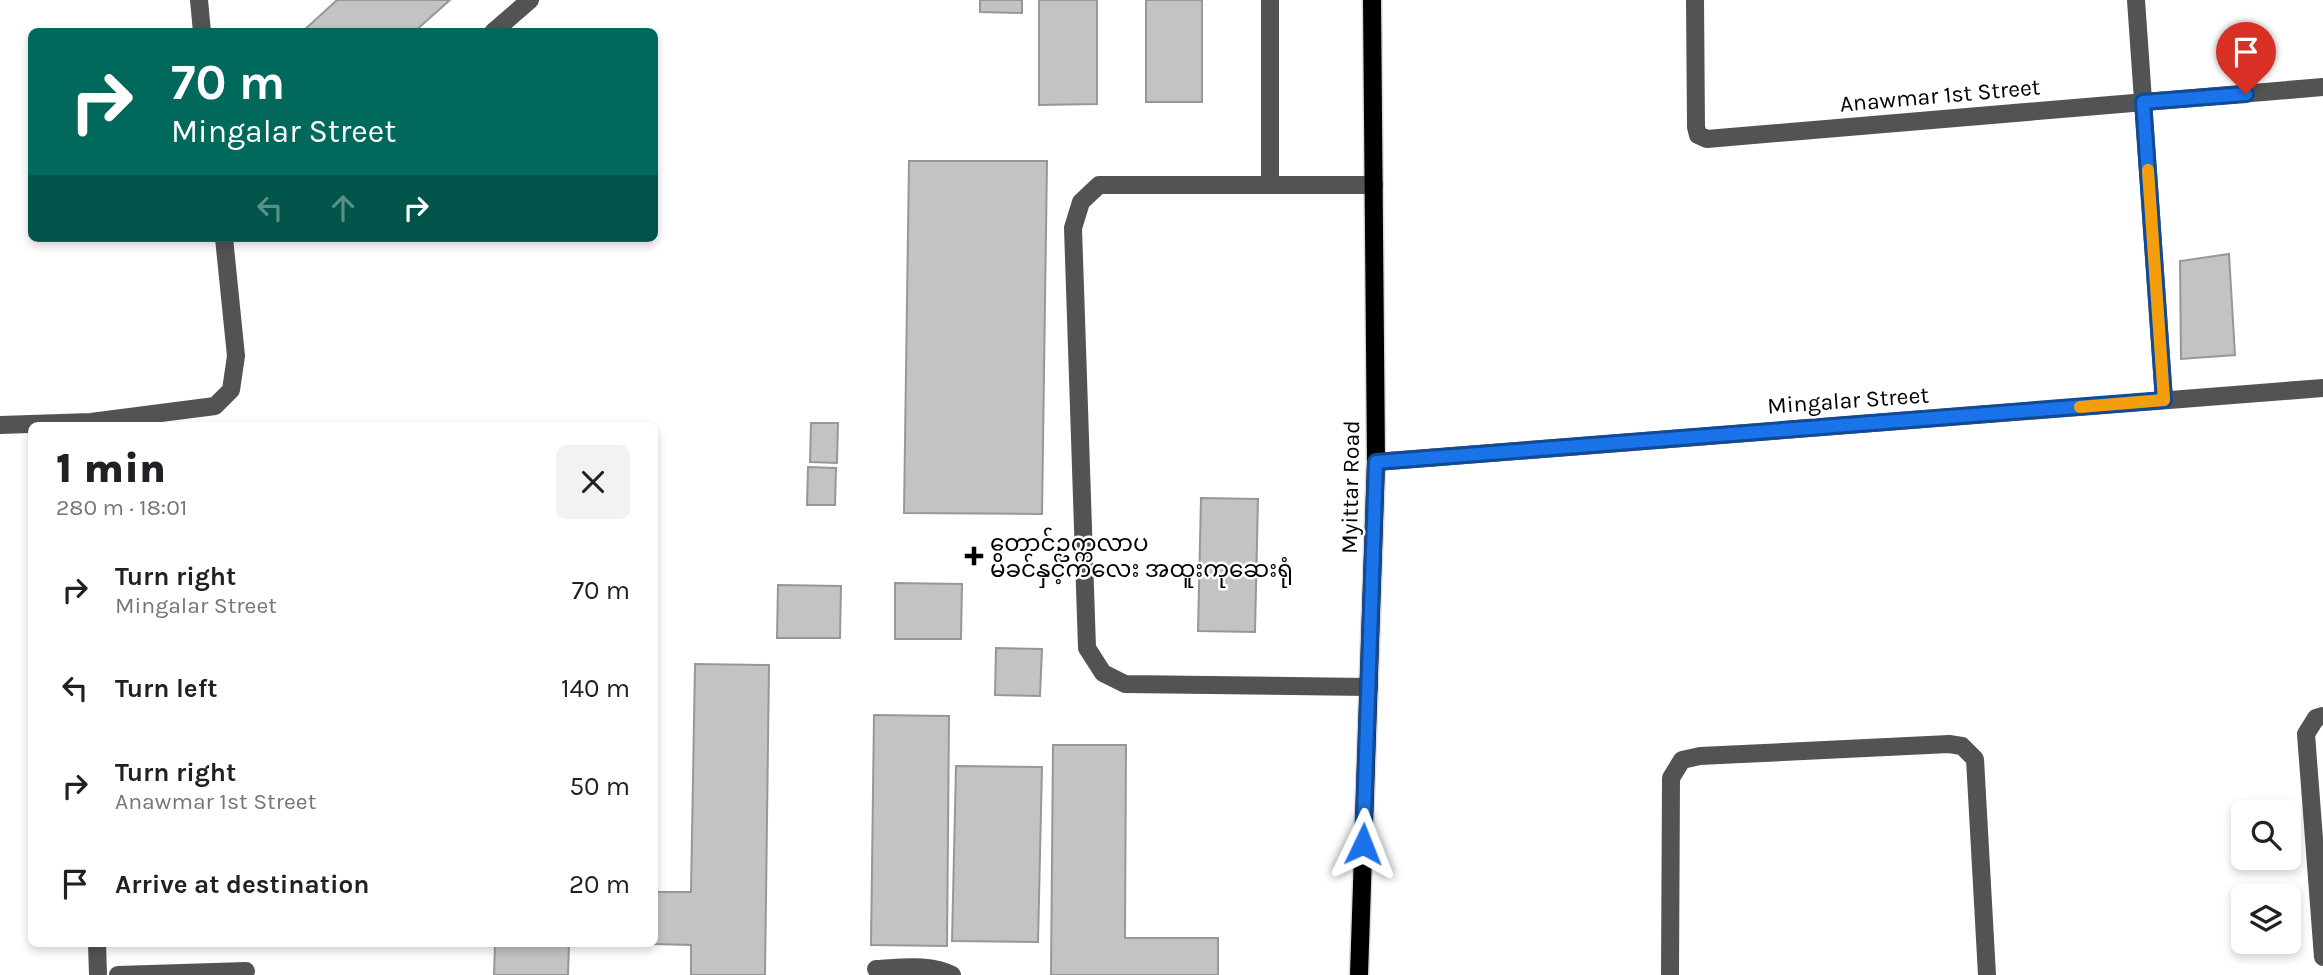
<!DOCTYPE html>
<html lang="en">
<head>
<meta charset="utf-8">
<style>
	:root { --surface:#fff; --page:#f2f2f2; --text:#202124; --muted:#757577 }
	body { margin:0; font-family:Karla,"Noto Sans Myanmar",sans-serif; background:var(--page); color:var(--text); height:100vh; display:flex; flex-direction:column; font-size:26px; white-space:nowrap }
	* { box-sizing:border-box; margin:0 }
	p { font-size:23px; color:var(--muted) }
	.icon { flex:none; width:38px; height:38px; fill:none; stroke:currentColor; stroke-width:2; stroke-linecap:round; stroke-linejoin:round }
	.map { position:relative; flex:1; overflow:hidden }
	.sheet { position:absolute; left:28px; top:422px; width:630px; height:525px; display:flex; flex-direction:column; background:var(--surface); border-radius:10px; box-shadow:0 4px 10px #0003 }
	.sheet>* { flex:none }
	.hud { position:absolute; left:28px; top:28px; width:630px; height:214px; border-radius:10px; box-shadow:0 4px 10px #0003; background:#00695c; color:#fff; overflow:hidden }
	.fabs { position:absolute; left:2231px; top:800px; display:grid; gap:14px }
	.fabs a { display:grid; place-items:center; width:70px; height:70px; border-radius:10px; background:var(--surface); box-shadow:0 4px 10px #0003; font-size:35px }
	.pin { position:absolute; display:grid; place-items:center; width:60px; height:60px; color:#fff; margin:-72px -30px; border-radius:50% 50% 50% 0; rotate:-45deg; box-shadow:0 0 7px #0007 }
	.pin .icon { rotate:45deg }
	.me { position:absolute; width:77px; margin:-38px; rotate:2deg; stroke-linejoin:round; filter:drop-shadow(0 0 5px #0008) }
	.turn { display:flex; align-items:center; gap:24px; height:147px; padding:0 28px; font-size:32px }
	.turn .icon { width:91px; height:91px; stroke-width:2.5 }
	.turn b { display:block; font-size:49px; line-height:60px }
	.lanes { display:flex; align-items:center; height:66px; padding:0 28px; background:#0003; justify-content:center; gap:35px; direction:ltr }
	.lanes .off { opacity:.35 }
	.round { display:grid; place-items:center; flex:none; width:74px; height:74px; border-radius:10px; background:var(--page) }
	.overview { display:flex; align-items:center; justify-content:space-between; height:119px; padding:0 28px }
	h1 { font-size:42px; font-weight:800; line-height:52px }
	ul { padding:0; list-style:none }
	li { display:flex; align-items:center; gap:21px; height:98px; padding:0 28px }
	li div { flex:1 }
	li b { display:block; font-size:26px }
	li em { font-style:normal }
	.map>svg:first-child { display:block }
	.building { fill:#c3c3c3; stroke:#979797; stroke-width:2 }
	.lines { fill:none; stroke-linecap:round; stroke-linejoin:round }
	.major-casing { stroke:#dbdbdb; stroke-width:21 }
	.minor { stroke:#535353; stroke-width:18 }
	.major { stroke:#000; stroke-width:18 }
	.route-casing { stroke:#114b97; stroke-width:18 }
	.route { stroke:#1a73e8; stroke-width:12 }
	.slow { stroke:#f59e0b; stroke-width:12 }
	.poi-dot { fill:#000; stroke:#fff; stroke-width:2.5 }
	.labels { text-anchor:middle; stroke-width:5; stroke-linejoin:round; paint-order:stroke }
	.street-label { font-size:23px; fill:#000; stroke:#fff }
	.poi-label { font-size:23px; fill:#000; stroke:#fff; text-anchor:start }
</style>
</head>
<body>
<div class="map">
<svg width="2323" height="975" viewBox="0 0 2323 975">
	<rect width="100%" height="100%" fill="#fff"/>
	<!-- building -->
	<g class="building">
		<polygon points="337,0 450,0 414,32 302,32"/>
		<polygon points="980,0 1022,0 1022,13 980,12"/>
		<polygon points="1039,0 1097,0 1097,104 1039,105"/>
		<rect x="1146" y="0" width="56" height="102"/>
		<polygon points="909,161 1047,161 1042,514 904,513"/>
		<polygon points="2229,254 2235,355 2181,359 2180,261"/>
		<polygon points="811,423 838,423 837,463 810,462"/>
		<polygon points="808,467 836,468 835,505 807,505"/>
		<polygon points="1201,498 1258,499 1255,632 1198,631"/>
		<polygon points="895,583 962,584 961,639 895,639"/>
		<polygon points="778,585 841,586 840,638 777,638"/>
		<polygon points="996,648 1042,649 1040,696 995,695"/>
		<polygon points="695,664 769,665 765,975 691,975 691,945 652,944 654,943 654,892 691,892"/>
		<polygon points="874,715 949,716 947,946 871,945"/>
		<polygon points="1053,745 1126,745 1125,938 1218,938 1218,975 1051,975"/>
		<polygon points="956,766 1042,767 1038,942 952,941"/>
		<polygon points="495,943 569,943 568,975 494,975"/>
	</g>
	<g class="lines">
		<defs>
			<polyline id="major" points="1359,975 1376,462 1372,0"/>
		</defs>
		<!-- major casing -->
		<use href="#major" class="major-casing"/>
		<!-- minor -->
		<g class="minor">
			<polyline points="199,0 202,32"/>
			<polyline points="1695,0 1696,127 1698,135 1707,139 2323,87"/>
			<polyline points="2136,0 2164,400"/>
			<polyline points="493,32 530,0"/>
			<polyline points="1270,184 1270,0"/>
			<polyline points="0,425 91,422 215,406 231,390 236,356 224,238"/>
			<polyline points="1376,462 2323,388"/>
			<polyline points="1369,687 1125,684 1103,673 1087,648 1073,228 1081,202 1099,185 1374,185"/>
			<polyline points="2323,716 2316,718 2306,734 2323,957"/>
			<polyline points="97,943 98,975"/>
			<path d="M876 969C900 968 930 963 952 975"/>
			<polyline points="118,975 246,971"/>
			<polyline points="1670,975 1671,778 1682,760 1700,756 1949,744 1962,746 1975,759 1987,975"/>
		</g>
		<!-- major -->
		<use href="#major" class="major"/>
	</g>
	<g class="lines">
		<defs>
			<polyline id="route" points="1363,844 1376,462 2164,400 2143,102 2246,94"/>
		</defs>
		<!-- route casing -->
		<use href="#route" class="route-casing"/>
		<!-- route -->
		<use href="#route" class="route"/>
		<!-- slow -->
		<polyline class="slow" points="2080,407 2164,400 2148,170"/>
	</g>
	<!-- markers -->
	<path class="poi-dot" d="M970.5 545.5h7v7h7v7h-7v7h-7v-7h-7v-7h7z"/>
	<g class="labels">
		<!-- street labels -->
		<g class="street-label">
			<text transform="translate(1940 95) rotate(-5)" y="8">Anawmar 1st Street</text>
			<text transform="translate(1848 400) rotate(-4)" y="8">Mingalar Street</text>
			<text transform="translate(1350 487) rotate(-89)" y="8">Myittar Road</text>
		</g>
		<!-- poi labels -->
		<g class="poi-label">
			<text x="990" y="551">တောင်ဥက္ကလာပ<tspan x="990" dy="26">မိခင်နှင့်ကလေး အထူးကုဆေးရုံ</tspan></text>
		</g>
	</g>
</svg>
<div class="fabs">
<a><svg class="icon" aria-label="search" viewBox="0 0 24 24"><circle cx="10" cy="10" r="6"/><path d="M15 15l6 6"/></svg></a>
<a><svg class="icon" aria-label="layers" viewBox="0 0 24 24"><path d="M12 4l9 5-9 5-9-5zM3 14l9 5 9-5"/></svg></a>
</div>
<div class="pin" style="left:2246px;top:94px;background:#d93025"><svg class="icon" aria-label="arrive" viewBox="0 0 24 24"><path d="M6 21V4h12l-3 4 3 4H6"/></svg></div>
<svg class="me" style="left:1363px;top:844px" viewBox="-20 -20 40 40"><path d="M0-17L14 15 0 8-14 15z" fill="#1a73e8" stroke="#fff" stroke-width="4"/></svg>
<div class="hud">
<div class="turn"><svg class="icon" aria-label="right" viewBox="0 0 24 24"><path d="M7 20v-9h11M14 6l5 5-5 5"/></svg><div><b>70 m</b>Mingalar Street</div></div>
<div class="lanes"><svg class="icon off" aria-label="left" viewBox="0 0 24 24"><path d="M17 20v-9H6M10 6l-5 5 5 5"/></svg><svg class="icon off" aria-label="ahead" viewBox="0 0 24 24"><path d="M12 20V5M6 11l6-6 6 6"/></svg><svg class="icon" aria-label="right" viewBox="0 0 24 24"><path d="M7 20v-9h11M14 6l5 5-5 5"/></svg></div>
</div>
<section class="sheet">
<div class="overview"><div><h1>1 min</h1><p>280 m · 18:01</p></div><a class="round"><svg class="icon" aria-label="close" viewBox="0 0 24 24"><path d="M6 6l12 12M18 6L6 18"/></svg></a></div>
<ul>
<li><svg class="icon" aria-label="right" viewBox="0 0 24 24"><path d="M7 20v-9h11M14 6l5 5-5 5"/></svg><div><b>Turn right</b><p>Mingalar Street</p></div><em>70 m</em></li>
<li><svg class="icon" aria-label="left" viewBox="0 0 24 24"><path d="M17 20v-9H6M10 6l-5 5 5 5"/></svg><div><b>Turn left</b></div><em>140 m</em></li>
<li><svg class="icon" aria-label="right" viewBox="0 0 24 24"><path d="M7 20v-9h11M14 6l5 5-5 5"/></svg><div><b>Turn right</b><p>Anawmar 1st Street</p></div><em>50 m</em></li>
<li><svg class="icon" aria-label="arrive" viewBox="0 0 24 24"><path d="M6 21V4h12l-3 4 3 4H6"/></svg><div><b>Arrive at destination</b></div><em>20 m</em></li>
</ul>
</section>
</div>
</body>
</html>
